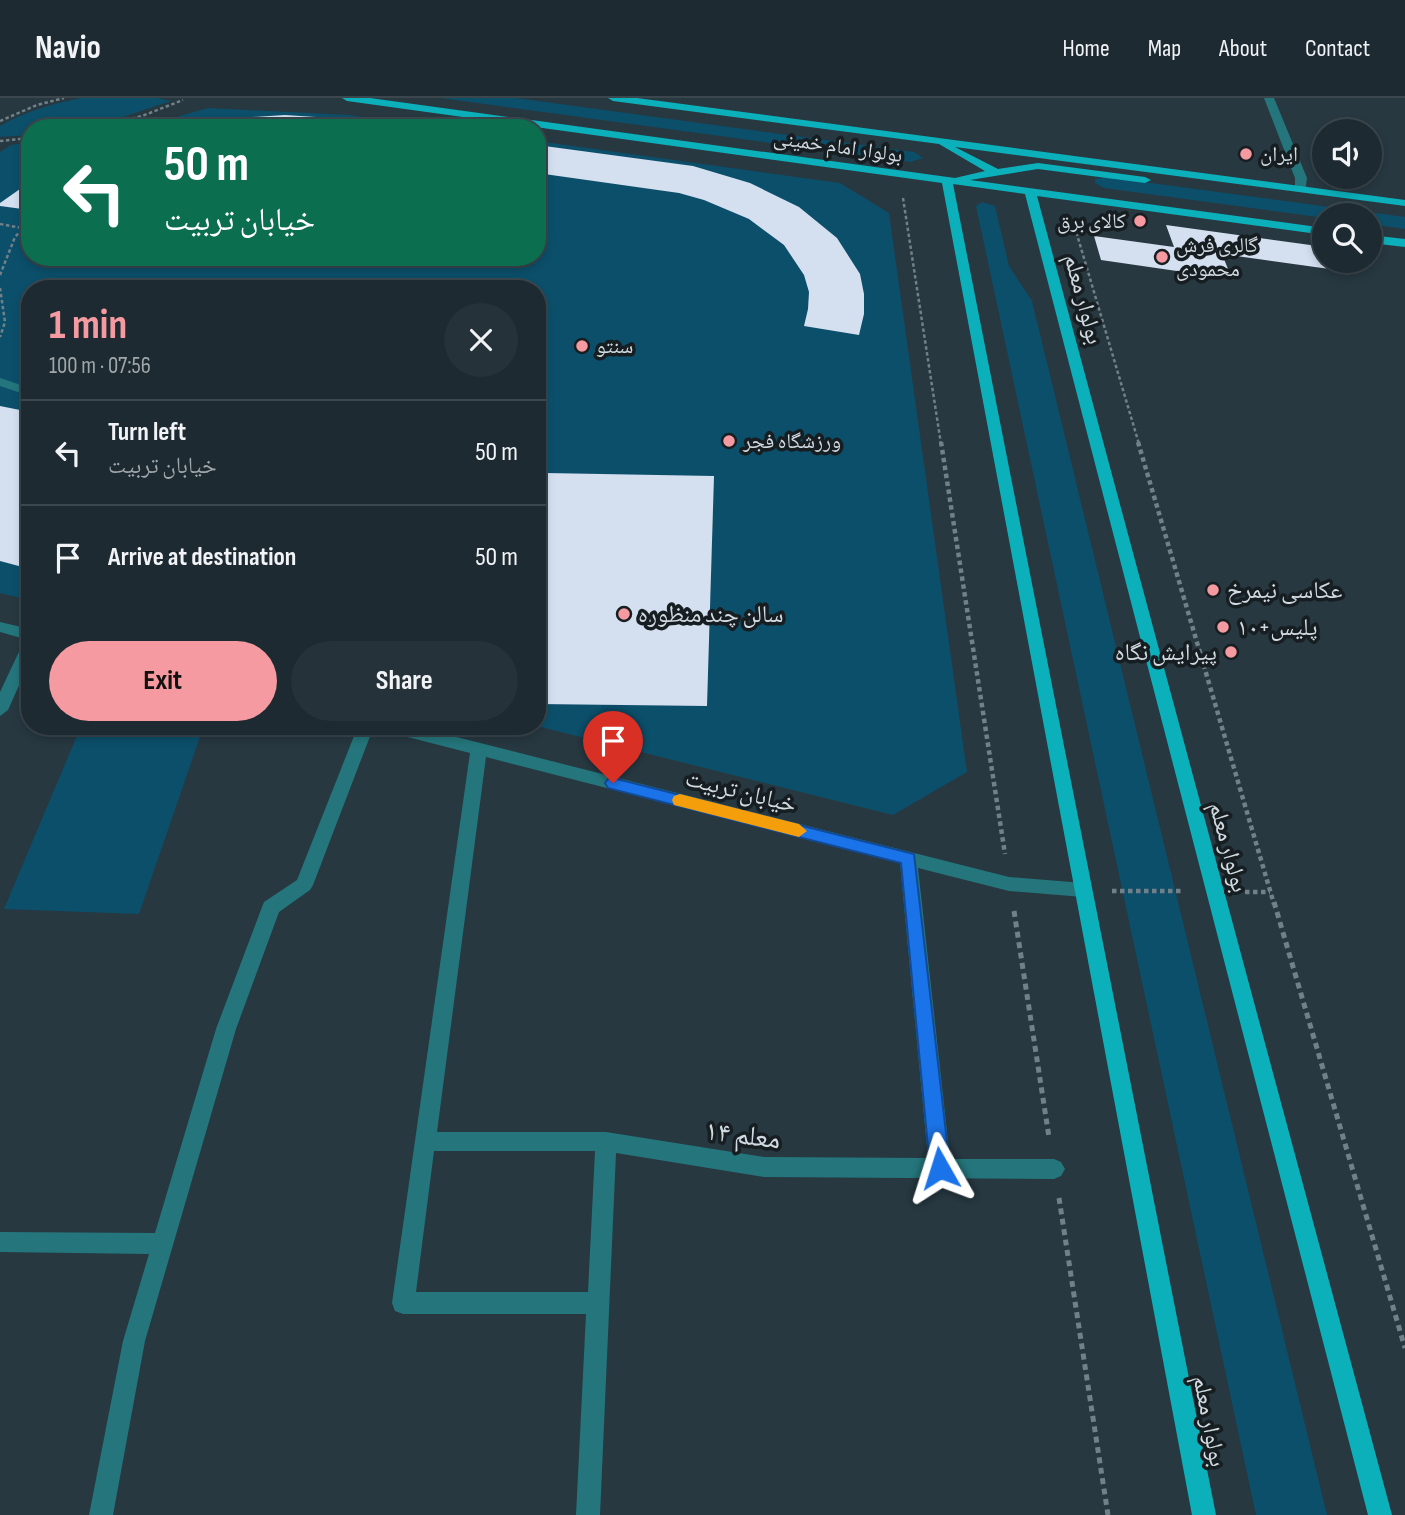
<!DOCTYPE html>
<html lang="en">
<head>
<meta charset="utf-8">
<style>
	:root { --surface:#1d2a31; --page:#253239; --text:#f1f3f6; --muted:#a0a7ab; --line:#3b464d; --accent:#f49aa0 }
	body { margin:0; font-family:"Sofia Sans Condensed","Noto Naskh Arabic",sans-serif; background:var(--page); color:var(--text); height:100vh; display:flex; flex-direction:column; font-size:26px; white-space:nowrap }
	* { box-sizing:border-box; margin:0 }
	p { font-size:23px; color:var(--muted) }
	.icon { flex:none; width:38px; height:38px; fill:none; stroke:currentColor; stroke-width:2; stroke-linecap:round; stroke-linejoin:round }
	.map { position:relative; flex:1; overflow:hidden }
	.drawer { position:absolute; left:21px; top:182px; width:525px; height:455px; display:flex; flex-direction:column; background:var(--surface); border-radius:28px; box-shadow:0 4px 10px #0003,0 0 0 2px var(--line) }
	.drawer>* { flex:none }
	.top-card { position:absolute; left:21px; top:21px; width:525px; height:147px; border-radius:28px; box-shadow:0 4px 10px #0003,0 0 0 2px var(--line); background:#0b6e4f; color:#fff; overflow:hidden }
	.tools { position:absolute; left:1312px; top:21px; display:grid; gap:14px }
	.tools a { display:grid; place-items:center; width:70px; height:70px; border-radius:50%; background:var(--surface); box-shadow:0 4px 10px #0003,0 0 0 2px var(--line); font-size:35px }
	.pin { position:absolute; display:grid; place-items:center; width:60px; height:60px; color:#fff; margin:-72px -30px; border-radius:50% 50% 50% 0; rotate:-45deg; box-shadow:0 0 7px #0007 }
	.pin .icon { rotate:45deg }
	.me { position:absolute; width:77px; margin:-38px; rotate:354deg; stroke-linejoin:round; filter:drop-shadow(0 0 5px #0008) }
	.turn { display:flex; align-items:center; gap:24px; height:147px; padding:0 28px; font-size:32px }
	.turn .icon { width:91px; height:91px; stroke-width:2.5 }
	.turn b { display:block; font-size:49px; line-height:60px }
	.round { display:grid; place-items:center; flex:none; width:74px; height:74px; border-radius:37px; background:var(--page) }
	.overview { display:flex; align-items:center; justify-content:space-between; height:119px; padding:0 28px }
	h1 { font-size:42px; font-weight:700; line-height:52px; color:var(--accent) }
	.action { display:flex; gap:14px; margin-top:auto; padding:14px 28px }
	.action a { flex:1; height:80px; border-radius:42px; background:var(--accent); color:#111; font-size:28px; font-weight:700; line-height:80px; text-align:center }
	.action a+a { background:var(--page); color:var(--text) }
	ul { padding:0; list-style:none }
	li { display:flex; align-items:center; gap:21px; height:105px; padding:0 28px; border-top:2px solid var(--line) }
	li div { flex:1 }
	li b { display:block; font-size:26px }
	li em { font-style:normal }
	header { display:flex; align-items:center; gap:42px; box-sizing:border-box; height:98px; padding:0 35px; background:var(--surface); border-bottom:2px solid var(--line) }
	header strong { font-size:33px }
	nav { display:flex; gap:38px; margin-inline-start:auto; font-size:24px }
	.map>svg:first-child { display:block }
	.green { fill:#0c4f6a }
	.building { fill:#d4dff0 }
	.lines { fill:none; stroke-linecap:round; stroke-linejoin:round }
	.path-far2 { stroke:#728088; stroke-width:2.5; stroke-dasharray:3.5 2.5; stroke-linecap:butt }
	.path-far1 { stroke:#728088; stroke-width:4.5; stroke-dasharray:4.5 3.5; stroke-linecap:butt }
	.path { stroke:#728088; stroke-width:5; stroke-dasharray:6 4.5; stroke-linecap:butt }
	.minor { fill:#24767c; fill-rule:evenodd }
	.major { fill:#0cb0ba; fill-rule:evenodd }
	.route { fill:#1a73e8; stroke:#114b97; stroke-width:2 }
	.slow { fill:#f59e0b }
	.poi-dot { fill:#f49aa0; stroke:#171e22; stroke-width:2.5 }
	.labels { text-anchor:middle; stroke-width:7; stroke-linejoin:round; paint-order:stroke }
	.far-street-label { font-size:21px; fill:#d0dae0; stroke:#171e22 }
	.far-poi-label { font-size:21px; fill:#d0dae0; stroke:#171e22; text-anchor:start }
	.street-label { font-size:24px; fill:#d0dae0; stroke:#171e22 }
	.poi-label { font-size:24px; fill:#d0dae0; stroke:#171e22; text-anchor:start }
	.near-street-label { font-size:28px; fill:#d0dae0; stroke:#171e22 }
</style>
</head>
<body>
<header>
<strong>Navio</strong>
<nav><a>Home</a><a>Map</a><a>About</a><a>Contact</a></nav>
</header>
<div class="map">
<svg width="1405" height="1417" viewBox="0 0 1405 1417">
	<rect width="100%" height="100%" fill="#273841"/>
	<!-- green -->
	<g class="green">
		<path d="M81 0H157L171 3 114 22 79 30H30V37L0 39V28C25 13 52 6 81 0Z"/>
		<polygon points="441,0 516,0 914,54 923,60 910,64"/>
		<polygon points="208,10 349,17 440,30 137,30"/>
		<polygon points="537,43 840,85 889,115 967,674 893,717 537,628 537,191 30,191 30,502 0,495 0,54 11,47 30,44 30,159 537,159"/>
		<polygon points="1106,79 1405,119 1405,131 1370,126 1370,117 1325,117 1325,120 1104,90 1095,85 1095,81"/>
		<polygon points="982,104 995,108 1009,168 1032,203 1327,1417 1256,1417 976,108"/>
		<polygon points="79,633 201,636 139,816 4,811"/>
	</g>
	<!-- building -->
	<g class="building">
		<polygon points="285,17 347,21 398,30 177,30 221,21"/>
		<polygon points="537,47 693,68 750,85 799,109 837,140 860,176 864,196 864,216 859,237 804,228 808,211 809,194 804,177 784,147 749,121 704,102 679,95 537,75"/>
		<polygon points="30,84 30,112 0,108 0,105"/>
		<polygon points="1166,127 1325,149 1325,163 1351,163 1351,174 1222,156 1232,181 1101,162 1094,138 1174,149"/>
		<polygon points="0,308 30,314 30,471 0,463"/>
		<polygon points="545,375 714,378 707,608 537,606 537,427"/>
	</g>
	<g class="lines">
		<!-- path-far2 -->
		<g class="path-far2">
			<polyline points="0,23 37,7 64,0"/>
			<polyline points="97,30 142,18 183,2"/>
			<polyline points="0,43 30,40"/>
			<polyline points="903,100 941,346"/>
			<polyline points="1073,123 1139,346"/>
			<polyline points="0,126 22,130"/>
			<polyline points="0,177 15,139 30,123"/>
			<polyline points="0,190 5,224 0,239"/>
		</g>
		<!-- path-far1 -->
		<g class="path-far1">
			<polyline points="941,344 1005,756"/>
			<polyline points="1138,344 1274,806"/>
			<polyline points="1112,793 1184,793"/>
			<polyline points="1245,794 1270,794"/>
		</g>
		<!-- path -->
		<g class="path">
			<polyline points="1274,804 1405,1250"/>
			<polyline points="1014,813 1049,1039"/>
			<polyline points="1059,1100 1108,1417"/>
		</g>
		<!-- minor -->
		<g class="minor">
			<polygon points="1264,0 1274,0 1307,80 1305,94 1295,92 1295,80"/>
			<polygon points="0,280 30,290 30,298 0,288"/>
			<polygon points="0,524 30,531 30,563 8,612 0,618 0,594 25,541 0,534"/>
			<polygon points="358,628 374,628 313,787 310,792 279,814 236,931 145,1243 113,1417 89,1417 123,1243 149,1156 0,1154 0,1134 155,1135 216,931 262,809 264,804 297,782"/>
			<path d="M380 628H413L1009 779 1083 785 1089 787 1092 792 1089 797 1083 799 1009 793 918 770 950 1061H1054L1061 1064 1065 1071 1061 1078 1054 1081 764 1079 616 1055 600 1417H576L586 1216H403L395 1213 392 1205 470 655 388 634ZM486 659 900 765 928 1060 764 1059 606 1034H437ZM434 1053H595L588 1194H416Z"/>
		</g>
		<!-- major -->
		<g class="major">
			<polygon points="342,0 370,0 955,80 985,73 939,46 613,3 608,0 637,0 1405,102 1405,108 955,49 998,71 1038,65 1145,79 1151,82 1145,85 1038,71 970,82 1325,130 1325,137 1037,98 1392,1417 1368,1417 1025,96 953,86 1216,1417 1192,1417 942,85 347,3"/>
			<polygon points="1370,137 1405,141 1405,149 1370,145"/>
		</g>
	</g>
	<!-- route -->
	<polygon class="route" points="613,680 914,756 950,1070 947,1077 940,1079 933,1077 930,1070 901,765 608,690 605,685 608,681"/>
	<!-- slow -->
	<polygon class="slow" points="680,696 799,726 807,733 799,739 674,707 672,702 674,698"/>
	<!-- markers -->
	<g class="poi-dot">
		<circle cx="1246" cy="56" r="7"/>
		<circle cx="1140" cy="123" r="7"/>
		<circle cx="1162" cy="159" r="7"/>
		<circle cx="582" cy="248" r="7"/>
		<circle cx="729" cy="343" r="7"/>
		<circle cx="1213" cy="492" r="7"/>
		<circle cx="624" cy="516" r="7"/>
		<circle cx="1223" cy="529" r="7"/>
		<circle cx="1231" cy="554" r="7"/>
	</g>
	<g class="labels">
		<!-- far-street labels -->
		<g class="far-street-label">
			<text transform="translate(838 48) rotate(8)" y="7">بولوار امام خمینی</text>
		</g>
		<!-- far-poi labels -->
		<g class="far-poi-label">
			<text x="1260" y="63">ایران</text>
			<text x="1126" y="130" text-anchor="end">کالای برق</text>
			<text x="1176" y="154">گالری فرش<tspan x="1176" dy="24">محمودی</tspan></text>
			<text x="596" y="255">سنتو</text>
			<text x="743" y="350">ورزشگاه فجر</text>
		</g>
		<!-- street labels -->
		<g class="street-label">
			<text transform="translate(1084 201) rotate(75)" y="8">بولوار معلم</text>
			<text transform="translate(741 693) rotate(14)" y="8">خیابان تربیت</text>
			<text transform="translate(1229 749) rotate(75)" y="8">بولوار معلم</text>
			<text transform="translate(1210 1323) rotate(79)" y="8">بولوار معلم</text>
		</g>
		<!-- poi labels -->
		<g class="poi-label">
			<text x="1227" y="500">عکاسی نیمرخ</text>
			<text x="638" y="524">سالن چند منظوره</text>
			<text x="1237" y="537">پلیس+۱۰</text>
			<text x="1217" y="562" text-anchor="end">پیرایش نگاه</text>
		</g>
		<!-- near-street labels -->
		<g class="near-street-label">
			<text transform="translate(743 1036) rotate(7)" y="10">معلم ۱۴</text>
		</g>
	</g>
</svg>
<div class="tools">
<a><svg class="icon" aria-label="sound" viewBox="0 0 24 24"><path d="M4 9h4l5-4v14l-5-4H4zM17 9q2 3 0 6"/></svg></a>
<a><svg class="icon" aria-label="search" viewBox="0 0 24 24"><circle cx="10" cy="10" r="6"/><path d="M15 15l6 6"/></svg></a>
</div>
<div class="pin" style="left:613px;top:685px;background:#d93025"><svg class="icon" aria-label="arrive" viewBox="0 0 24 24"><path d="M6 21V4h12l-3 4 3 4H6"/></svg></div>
<svg class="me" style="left:940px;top:1070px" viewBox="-20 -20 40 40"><path d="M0-17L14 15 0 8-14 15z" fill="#1a73e8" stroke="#fff" stroke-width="4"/></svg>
<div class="top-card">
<div class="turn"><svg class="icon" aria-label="left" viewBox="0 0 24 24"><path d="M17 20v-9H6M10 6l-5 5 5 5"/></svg><div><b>50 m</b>خیابان تربیت</div></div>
</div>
<section class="drawer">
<div class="overview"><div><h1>1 min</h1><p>100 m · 07:56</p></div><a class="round"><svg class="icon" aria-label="close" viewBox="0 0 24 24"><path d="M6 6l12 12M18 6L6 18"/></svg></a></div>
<ul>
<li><svg class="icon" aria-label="left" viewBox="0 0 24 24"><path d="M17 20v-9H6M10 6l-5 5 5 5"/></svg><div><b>Turn left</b><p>خیابان تربیت</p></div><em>50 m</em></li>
<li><svg class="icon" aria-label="arrive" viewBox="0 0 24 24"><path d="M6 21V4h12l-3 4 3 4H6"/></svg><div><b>Arrive at destination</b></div><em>50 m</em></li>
</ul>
<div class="action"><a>Exit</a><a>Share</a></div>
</section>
</div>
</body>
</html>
